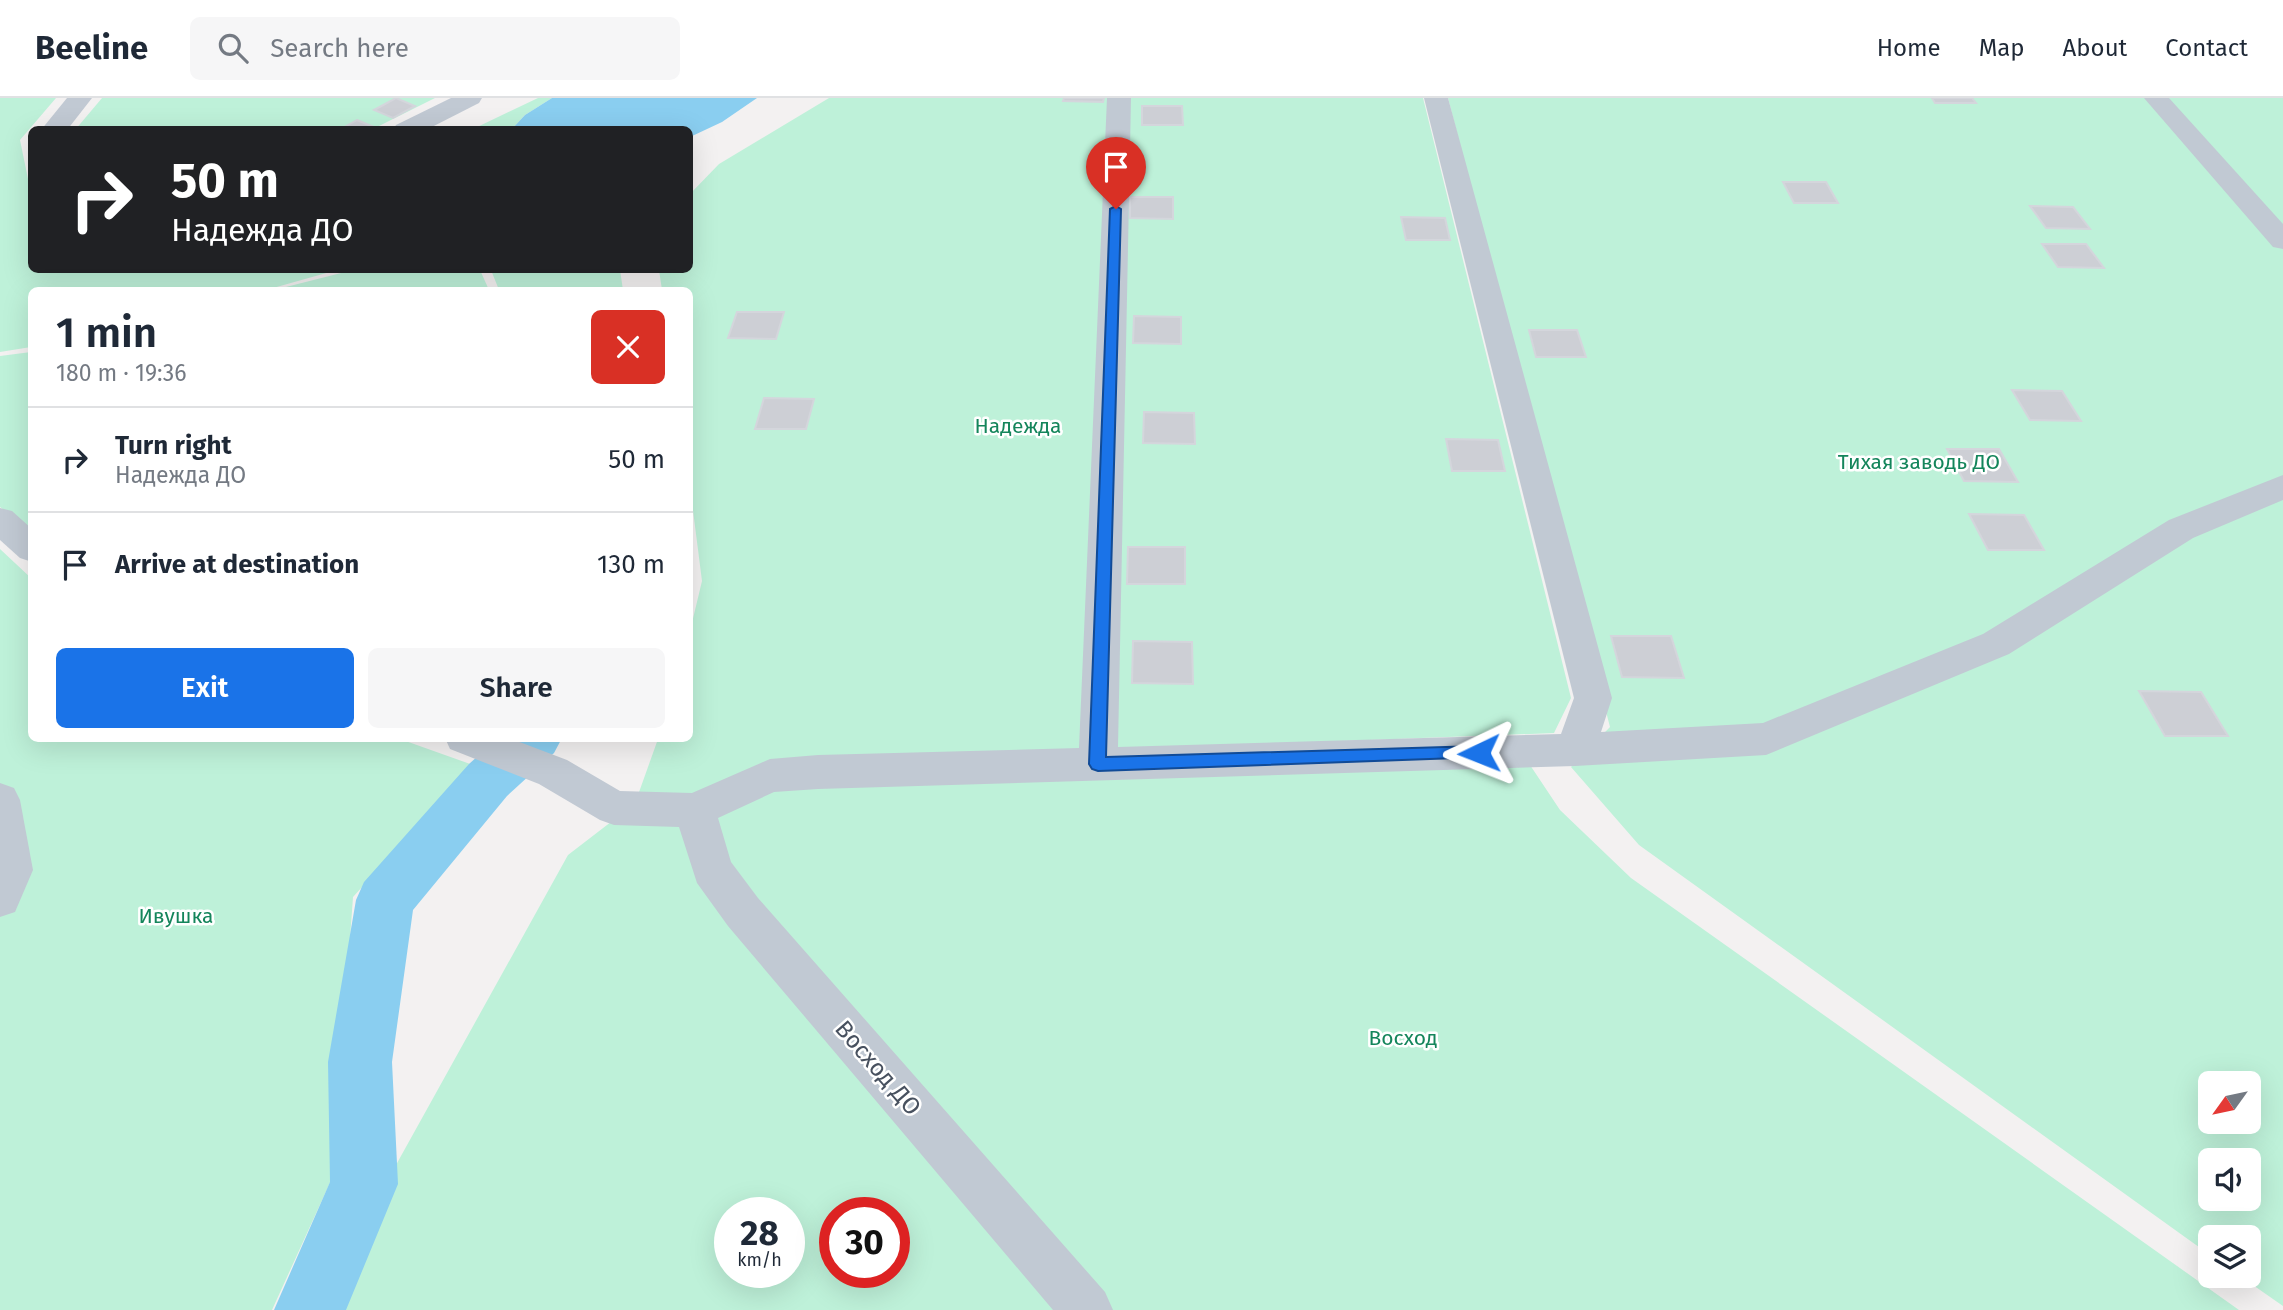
<!DOCTYPE html>
<html lang="en">
<head>
<meta charset="utf-8">
<style>
	:root { --surface:#fff; --page:#f6f6f7; --text:#1f2937; --muted:#747a83; --line:#e0e1e3; --accent:#1a73e8 }
	body { margin:0; font-family:"Fira Sans",sans-serif; background:var(--page); color:var(--text); height:100vh; display:flex; flex-direction:column; font-size:26px; white-space:nowrap }
	* { box-sizing:border-box; margin:0 }
	p { font-size:23px; color:var(--muted) }
	.icon { flex:none; width:38px; height:38px; fill:none; stroke:currentColor; stroke-width:2; stroke-linecap:round; stroke-linejoin:round }
	.map { position:relative; flex:1; overflow:hidden }
	.details { position:absolute; left:28px; top:189px; width:665px; height:455px; display:flex; flex-direction:column; background:var(--surface); border-radius:10px; box-shadow:0 7px 28px #0002 }
	.details>* { flex:none }
	.top-card { position:absolute; left:28px; top:28px; width:665px; height:147px; border-radius:10px; box-shadow:0 7px 28px #0002; background:#202124; color:#fff; overflow:hidden }
	.needle { width:46px; rotate:237deg }
	.controls { position:absolute; left:2198px; top:973px; display:grid; gap:14px }
	.controls a { display:grid; place-items:center; width:63px; height:63px; border-radius:10px; background:var(--surface); box-shadow:0 7px 28px #0002; font-size:35px }
	.speed { position:absolute; left:714px; top:1099px; display:flex; gap:14px; font-size:35px; font-weight:700; text-align:center }
	.speed>* { display:grid; place-content:center; width:91px; height:91px; border-radius:50%; background:var(--surface); box-shadow:0 7px 28px #0002; line-height:1 }
	.speed small { font-size:18px; font-weight:400 }
	.speed .limit { border:10px solid #d22; background:#fff; color:#111 }
	.pin { position:absolute; display:grid; place-items:center; width:60px; height:60px; color:#fff; margin:-72px -30px; border-radius:50% 50% 50% 0; rotate:-45deg; box-shadow:0 0 7px #0007 }
	.pin .icon { rotate:45deg }
	.me { position:absolute; width:77px; margin:-38px; rotate:268deg; stroke-linejoin:round; filter:drop-shadow(0 0 5px #0008) }
	.turn { display:flex; align-items:center; gap:24px; height:147px; padding:0 28px; font-size:32px }
	.turn .icon { width:91px; height:91px; stroke-width:2.5 }
	.turn b { display:block; font-size:49px; line-height:60px }
	.round { display:grid; place-items:center; flex:none; width:74px; height:74px; border-radius:10px; background:var(--page) }
	.summary { display:flex; align-items:center; justify-content:space-between; height:119px; padding:0 28px }
	h1 { font-size:42px; font-weight:600; line-height:52px }
	.cta { display:flex; gap:14px; margin-top:auto; padding:14px 28px }
	.cta a { flex:1; height:80px; border-radius:10px; background:var(--accent); color:#fff; font-size:28px; font-weight:600; line-height:80px; text-align:center }
	.cta a+a { background:var(--page); color:var(--text) }
	ul { padding:0; list-style:none }
	li { display:flex; align-items:center; gap:21px; height:105px; padding:0 28px; border-top:2px solid var(--line) }
	li div { flex:1 }
	li b { display:block; font-size:26px }
	li em { font-style:normal }
	header { display:flex; align-items:center; gap:42px; box-sizing:border-box; height:98px; padding:0 35px; background:var(--surface); border-bottom:2px solid var(--line) }
	header strong { font-size:33px }
	nav { display:flex; gap:38px; margin-inline-start:auto; font-size:24px }
	.search { width:490px; height:63px; background:var(--page); display:flex; align-items:center; gap:18px; box-sizing:border-box; padding:0 24px; border-radius:10px; color:var(--muted); font-size:26px }
	.map>svg:first-child { display:block }
	.green { fill:#bef1d9; fill-rule:evenodd }
	.water { fill:#8acef0 }
	.lines { fill:none; stroke-linecap:round; stroke-linejoin:round }
	.canal { fill:#8acef0; fill-rule:evenodd }
	.building { fill:#cdcfd5; stroke:#d4d6dc; stroke-width:2 }
	.street { fill:#c1c9d3; fill-rule:evenodd }
	.route { fill:#1a73e8; stroke:#114b97; stroke-width:2 }
	.labels { text-anchor:middle; stroke-width:5; stroke-linejoin:round; paint-order:stroke }
	.park-label { font-size:21px; fill:#14855b; stroke:#fff }
	.near-street-label { font-size:24px; fill:#48515f; stroke:#fff }
</style>
</head>
<body>
<header>
<strong>Beeline</strong>
<div class="search"><svg class="icon" aria-label="search" viewBox="0 0 24 24"><circle cx="10" cy="10" r="6"/><path d="M15 15l6 6"/></svg>Search here</div>
<nav><a>Home</a><a>Map</a><a>About</a><a>Contact</a></nav>
</header>
<div class="map">
<svg width="2283" height="1212" viewBox="0 0 2283 1212">
	<rect width="100%" height="100%" fill="#f3f1f1"/>
	<!-- green -->
	<g class="green">
		<polygon points="0,0 56,0 20,42 28,81 31,87 32,172 337,172 266,192 32,192 31,249 0,254"/>
		<polygon points="102,0 435,0 373,31 75,32"/>
		<polygon points="538,0 552,0 525,17 512,31 471,32"/>
		<polygon points="829,0 1423,0 1571,600 1554,635 764,665 693,697 638,697 658,641 690,640 690,533 702,483 690,389 690,192 662,192 659,172 690,172 690,96 719,66"/>
		<path d="M1448 0H2283V1208L2240 1178H2249V1139H2210V1157L1639 747 1571 669 1610 629ZM2210 985H2249V1024H2210ZM2210 1062H2249V1101H2210Z"/>
		<polygon points="353,172 480,172 489,192 274,192"/>
		<polygon points="491,172 620,172 623,192 499,192"/>
		<polygon points="31,254 31,434 0,409 0,258"/>
		<polygon points="0,451 31,480 32,640 400,641 473,667 353,799 333,1078 272,1212 0,1212"/>
		<path d="M1528 664 1560 712 1631 780 2239 1212H333L386 1085 568 757 620 717 770 688ZM730 1115H789V1174H730ZM835 1115H894V1174H835Z"/>
	</g>
	<!-- water -->
	<polygon class="water" points="552,0 757,0 722,24 690,39 690,32 512,31 525,17"/>
	<g class="lines">
		<!-- canal -->
		<polygon class="canal" points="498,640 562,640 554,655 507,698 413,812 392,964 398,1086 346,1212 274,1212 330,1084 328,964 356,802 364,784 469,666"/>
	</g>
	<!-- building -->
	<g class="building">
		<polygon points="396,0 415,8 393,20 374,12"/>
		<polygon points="1064,0 1104,0 1103,4 1063,3"/>
		<polygon points="1932,0 1972,0 1976,5 1935,5"/>
		<polygon points="1142,8 1182,8 1183,27 1142,27"/>
		<polygon points="357,22 376,30 339,32"/>
		<polygon points="1783,84 1826,84 1838,105 1794,105"/>
		<polygon points="1130,99 1173,99 1173,121 1130,120"/>
		<polygon points="2030,108 2073,109 2090,131 2046,130"/>
		<polygon points="1401,119 1445,120 1450,142 1406,142"/>
		<polygon points="2042,146 2086,146 2104,170 2058,169"/>
		<polygon points="737,214 784,214 776,241 728,240"/>
		<polygon points="1134,218 1181,219 1181,246 1133,245"/>
		<polygon points="1529,232 1577,232 1586,259 1536,259"/>
		<polygon points="2012,292 2062,293 2081,323 2030,322"/>
		<polygon points="764,300 814,301 806,331 755,331"/>
		<polygon points="1144,314 1194,315 1195,346 1143,345"/>
		<polygon points="1446,341 1498,342 1505,373 1452,373"/>
		<polygon points="1947,351 1999,351 2018,384 1964,383"/>
		<polygon points="1969,416 2024,417 2044,452 1988,452"/>
		<polygon points="1128,449 1185,449 1185,486 1127,486"/>
		<polygon points="1611,538 1671,538 1684,580 1622,579"/>
		<polygon points="1133,543 1192,544 1193,586 1132,585"/>
		<polygon points="2139,593 2201,594 2228,638 2165,638"/>
	</g>
	<g class="lines">
		<!-- street -->
		<g class="street">
			<polygon points="67,0 92,0 67,32 41,32"/>
			<polygon points="451,0 482,0 479,5 426,32 393,32 396,27"/>
			<polygon points="1107,0 1131,0 1118,649 1561,636 1574,600 1424,0 1448,0 1612,600 1601,634 1763,625 1983,536 2169,422 2283,377 2283,402 2193,440 2009,556 1766,657 1575,668 818,691 774,694 718,720 731,764 758,800 1105,1194 1113,1212 1053,1212 728,828 697,785 679,729 614,727 600,722 539,686 450,651 445,640 509,640 567,662 620,693 692,695 770,661 818,657 1079,650"/>
			<polygon points="2144,0 2169,0 2283,126 2283,151 2273,149"/>
			<polygon points="0,410 12,413 32,431 32,464 20,460 0,442"/>
			<polygon points="0,685 14,690 20,702 33,772 15,814 0,819"/>
		</g>
	</g>
	<!-- route -->
	<polygon class="route" points="1116,108 1121,111 1106,659 1479,648 1485,650 1487,655 1485,659 1098,673 1092,671 1089,666 1110,111"/>
	<g class="labels">
		<!-- park labels -->
		<g class="park-label">
			<text x="1018" y="335">Надежда</text>
			<text x="1919" y="371">Тихая заводь ДО</text>
			<text x="176" y="825">Ивушка</text>
			<text x="1403" y="947">Восход</text>
		</g>
		<!-- near-street labels -->
		<g class="near-street-label">
			<text transform="translate(878 970) rotate(49)" y="8">Восход ДО</text>
		</g>
	</g>
</svg>
<div class="controls">
<a><svg class="needle" viewBox="-14 -14 28 28"><path d="M0-13l5 13h-10z" fill="#e53935"/><path d="M0 13l5-13h-10z" fill="#747a83"/></svg></a>
<a><svg class="icon" aria-label="sound" viewBox="0 0 24 24"><path d="M4 9h4l5-4v14l-5-4H4zM17 9q2 3 0 6"/></svg></a>
<a><svg class="icon" aria-label="layers" viewBox="0 0 24 24"><path d="M12 4l9 5-9 5-9-5zM3 14l9 5 9-5"/></svg></a>
</div>
<div class="speed"><div>28<small>km/h</small></div><div class="limit">30</div></div>
<div class="pin" style="left:1116px;top:111px;background:#d93025"><svg class="icon" aria-label="arrive" viewBox="0 0 24 24"><path d="M6 21V4h12l-3 4 3 4H6"/></svg></div>
<svg class="me" style="left:1479px;top:655px" viewBox="-20 -20 40 40"><path d="M0-17L14 15 0 8-14 15z" fill="#1a73e8" stroke="#fff" stroke-width="4"/></svg>
<div class="top-card">
<div class="turn"><svg class="icon" aria-label="right" viewBox="0 0 24 24"><path d="M7 20v-9h11M14 6l5 5-5 5"/></svg><div><b>50 m</b>Надежда ДО</div></div>
</div>
<section class="details">
<div class="summary"><div><h1>1 min</h1><p>180 m · 19:36</p></div><a class="round" style="background:#d93025;color:#fff"><svg class="icon" aria-label="close" viewBox="0 0 24 24"><path d="M6 6l12 12M18 6L6 18"/></svg></a></div>
<ul>
<li><svg class="icon" aria-label="right" viewBox="0 0 24 24"><path d="M7 20v-9h11M14 6l5 5-5 5"/></svg><div><b>Turn right</b><p>Надежда ДО</p></div><em>50 m</em></li>
<li><svg class="icon" aria-label="arrive" viewBox="0 0 24 24"><path d="M6 21V4h12l-3 4 3 4H6"/></svg><div><b>Arrive at destination</b></div><em>130 m</em></li>
</ul>
<div class="cta"><a>Exit</a><a>Share</a></div>
</section>
</div>
</body>
</html>
